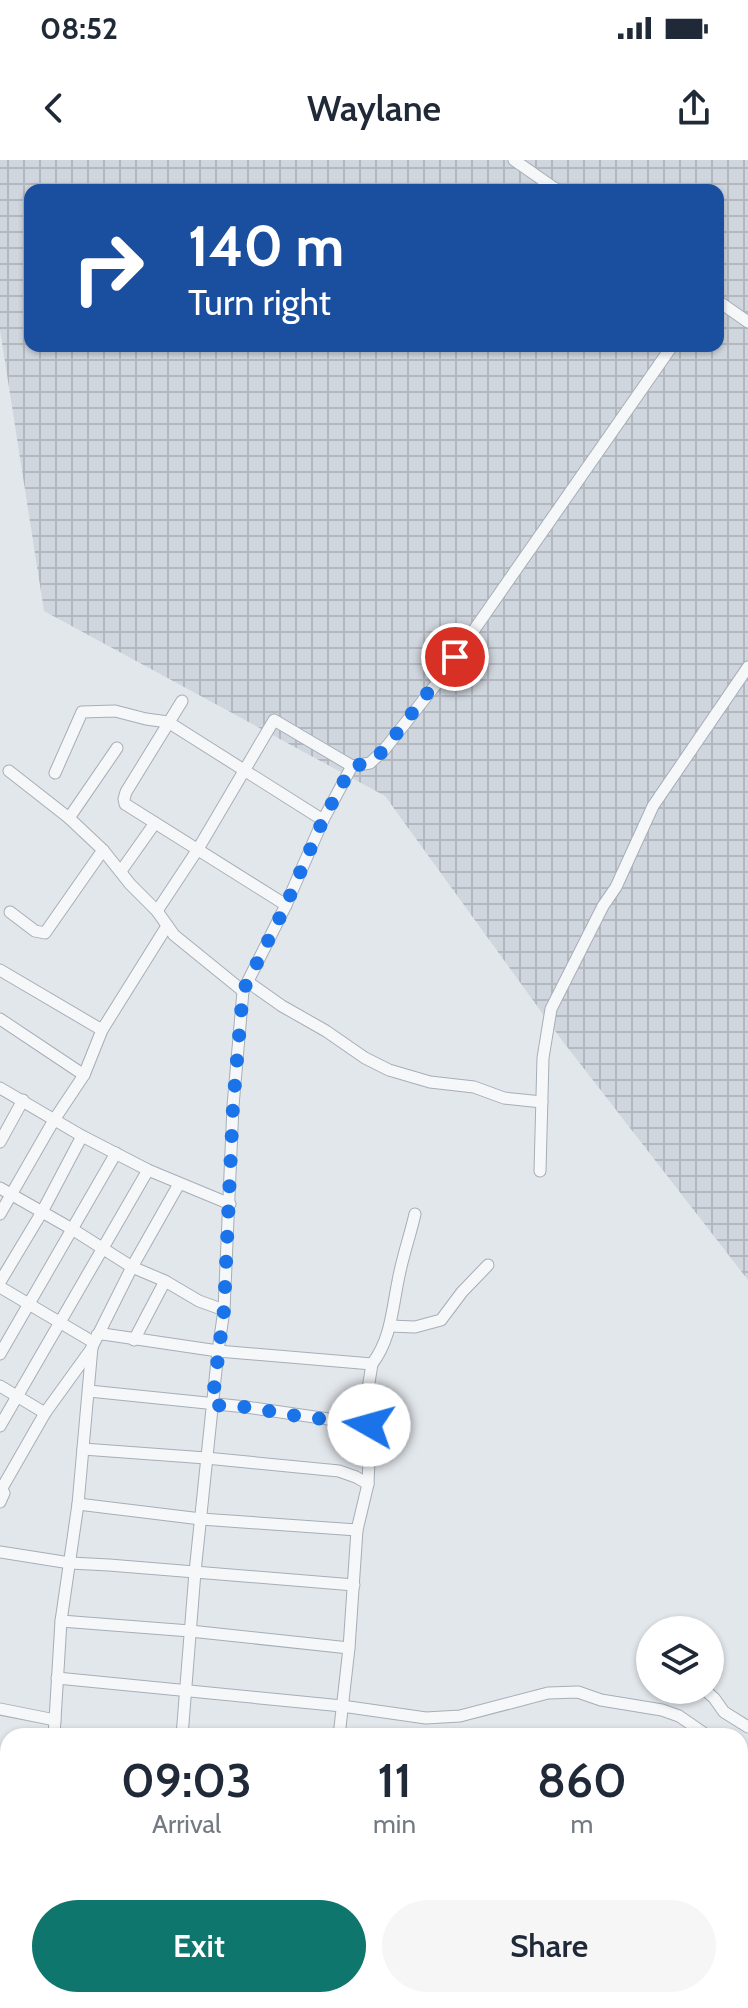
<!DOCTYPE html>
<html lang="en">
<head>
<meta charset="utf-8">
<style>
	:root { --surface:#fff; --page:#f6f6f7; --text:#1f2937; --muted:#747a83; --accent:#0f766e }
	body { margin:0; font-family:Cabin,sans-serif; background:var(--page); color:var(--text); height:100vh; display:flex; flex-direction:column; font-size:30px; white-space:nowrap }
	* { box-sizing:border-box; margin:0 }
	p { font-size:26px; color:var(--muted) }
	.icon { flex:none; width:44px; height:44px; fill:none; stroke:currentColor; stroke-width:2; stroke-linecap:round; stroke-linejoin:round }
	.map { position:relative; flex:1; overflow:hidden }
	.details { position:absolute; left:0px; top:1568px; width:748px; height:280px; display:flex; flex-direction:column; background:var(--surface); border-radius:24px 24px 0 0; box-shadow:0 2px 6px #0004 }
	.details>* { flex:none }
	.banner { position:absolute; left:24px; top:24px; width:700px; height:168px; border-radius:16px; box-shadow:0 2px 6px #0004; background:#1a4fa0; color:#fff; overflow:hidden }
	.tools { position:absolute; left:636px; top:1456px; display:grid; gap:16px }
	.tools a { display:grid; place-items:center; width:88px; height:88px; border-radius:50%; background:var(--surface); box-shadow:0 2px 6px #0004; font-size:40px }
	.pin { position:absolute; display:grid; place-items:center; width:68px; height:68px; color:#fff; margin:-34px; border:4px solid #fff; border-radius:50%; box-shadow:0 2px 8px #0007 }
	.me { position:absolute; width:88px; margin:-44px; rotate:277deg; stroke-linejoin:round; filter:drop-shadow(0 0 6px #0008) }
	.turn { display:flex; align-items:center; gap:28px; height:168px; padding:0 32px; font-size:36px }
	.turn .icon { width:104px; height:104px; stroke-width:2.5 }
	.turn b { display:block; font-size:56px; line-height:68px }
	.eta { display:flex; justify-content:space-evenly; align-items:center; height:136px; text-align:center }
	.eta b { font-size:48px; font-weight:600; line-height:56px }
	.button { display:flex; gap:16px; margin-top:auto; padding:16px 32px }
	.button a { flex:1; height:92px; border-radius:48px; background:var(--accent); color:#fff; font-size:32px; font-weight:600; line-height:92px; text-align:center }
	.button a+a { background:var(--page); color:var(--text) }
	.status { display:flex; justify-content:space-between; align-items:center; height:56px; padding:0 40px; background:var(--surface); direction:ltr }
	.status svg { height:22px; fill:currentColor }
	header { display:flex; justify-content:space-between; align-items:center; height:104px; padding:0 32px; background:var(--surface); font-size:36px; font-weight:600 }
	.map>svg:first-child { display:block }
	.industrial { fill:url(#industrial-grid); fill-rule:evenodd }
	.lines { fill:none; stroke-linecap:round; stroke-linejoin:round }
	.minor-casing { stroke:#a6aeb7; stroke-width:13 }
	.minor { stroke:#f5f7f9; stroke-width:11 }
	.route { stroke:#1a73e8; stroke-width:14; stroke-dasharray:0 25.2 }
</style>
</head>
<body>
<div class="status"><b>08:52</b><svg viewBox="0 0 49 12"><path d="M0 12V9h3v3zM5 12V6h3v6zM10 12V3h3v9zM15 12V0h3v12zM26 1h20v11H26zM47 4h2v5h-2z"/></svg></div>
<header><svg class="icon" aria-label="back" viewBox="0 0 24 24"><path d="M15 5l-7 7 7 7"/></svg>Waylane<svg class="icon" aria-label="share" viewBox="0 0 24 24"><path d="M12 15V3M7 8l5-5 5 5M5 13v7h14v-7"/></svg></header>
<div class="map">
<svg width="748" height="1848" viewBox="0 0 748 1848">
	<defs>
		<pattern id="industrial-grid" width="8" height="8" patternUnits="userSpaceOnUse" patternTransform="scale(2)"><rect width="8" height="8" fill="#d0d6de"/><path d="M0 4h8M4 0v8" fill="none" stroke="#b3b8c0"/></pattern>
	</defs>
	<rect width="100%" height="100%" fill="#e2e7ec"/>
	<!-- industrial -->
	<path class="industrial" d="M0 0H748V1120L561 879 385 636 44 451 0 170ZM30 30H718V186H30Z"/>
	<g class="lines">
		<defs>
			<g id="minor">
				<polyline points="514,0 557,30"/>
				<polyline points="718,141 748,162"/>
				<polyline points="182,541 126,632 124,639 125,644 286,745"/>
				<polyline points="352,606 370,603 384,590 437,523 672,186"/>
				<polyline points="9,611 69,658 103,690 130,724 157,751 174,775 243,831"/>
				<polyline points="55,613 82,552 115,551 146,559 168,562 323,660"/>
				<polyline points="69,658 117,588"/>
				<polyline points="121,711 155,663"/>
				<polyline points="157,751 198,689 274,560 352,606 323,660 286,745 243,831 233,946 224,1150 218,1191 195,1412 182,1576"/>
				<polyline points="10,752 35,771 45,773 103,690"/>
				<polyline points="0,810 102,870"/>
				<polyline points="248,822 282,846 326,871 365,898 389,910 430,922 474,927 504,938 542,942"/>
				<polyline points="0,859 84,915"/>
				<polyline points="0,928 82,976 148,1010 230,1044"/>
				<polyline points="0,982 23,940"/>
				<polyline points="540,1011 543,898 551,849 603,746 616,727 653,646 748,507"/>
				<polyline points="0,1028 72,1069 132,1107 165,1121 199,1141 224,1150"/>
				<polyline points="0,1054 54,960 84,915 102,870 167,766"/>
				<polyline points="0,1122 42,1052 82,976"/>
				<polyline points="0,1127 93,1182"/>
				<polyline points="390,1166 415,1167 441,1160 462,1132 488,1105"/>
				<polyline points="97,1175 103,1174 218,1191 372,1204 366,1241 370,1275 368,1324 357,1370 349,1488 339,1576"/>
				<polyline points="134,1180 165,1121"/>
				<polyline points="0,1194 116,993"/>
				<path d="M372 1204C391 1179 392 1150 398 1121 402 1098 410 1076 415 1054"/>
				<polyline points="0,1226 45,1253"/>
				<polyline points="89,1231 246,1247 369,1265"/>
				<polyline points="0,1266 148,1010"/>
				<polyline points="83,1289 206,1298 339,1311 356,1317 368,1324"/>
				<polyline points="0,1327 4,1333 0,1342"/>
				<polyline points="2,1328 45,1253 92,1188"/>
				<polyline points="78,1344 201,1359 357,1370"/>
				<polyline points="0,1392 70,1403 109,1405 354,1425"/>
				<polyline points="61,1461 190,1471 349,1488"/>
				<polyline points="57,1518 342,1546 426,1558 460,1556 548,1533 578,1532 601,1540 662,1550 679,1556 708,1576"/>
				<polyline points="705,1530 714,1538 724,1552 748,1567"/>
				<polyline points="0,1549 55,1560"/>
				<polyline points="54,1574 76,1576"/>
				<polyline points="54,1576 61,1461 78,1344 92,1187 132,1107 179,1024"/>
				<polyline points="740,1604 748,1609"/>
				<polyline points="0,1623 8,1624"/>
				<polyline points="0,1677 8,1678"/>
				<polyline points="740,1680 748,1707"/>
				<polyline points="0,1734 8,1735"/>
				<polyline points="748,1739 743,1829 748,1845"/>
				<polyline points="0,1791 8,1792"/>
				<polyline points="18,1848 21,1840"/>
				<polyline points="151,1848 152,1840"/>
				<polyline points="311,1848 312,1840"/>
				<polyline points="456,1848 456,1840"/>
				<polyline points="698,1848 717,1840"/>
			</g>
		</defs>
		<!-- minor casing -->
		<use href="#minor" class="minor-casing"/>
		<!-- minor -->
		<use href="#minor" class="minor"/>
	</g>
	<g class="lines">
		<!-- route -->
		<polyline class="route" points="369,1265 291,1255 246,1247 212,1245 224,1150 233,946 243,831 286,745 323,660 352,606 370,603 384,590 455,497"/>
	</g>
</svg>
<div class="tools">
<a><svg class="icon" aria-label="layers" viewBox="0 0 24 24"><path d="M12 4l9 5-9 5-9-5zM3 14l9 5 9-5"/></svg></a>
</div>
<div class="pin" style="left:455px;top:497px;background:#d93025"><svg class="icon" aria-label="arrive" viewBox="0 0 24 24"><path d="M6 21V4h12l-3 4 3 4H6"/></svg></div>
<svg class="me" style="left:369px;top:1265px" viewBox="-20 -20 40 40"><circle r="19" fill="#fff"/><path d="M0-13L10 11 0 6-10 11z" fill="#1a73e8"/></svg>
<div class="banner">
<div class="turn"><svg class="icon" aria-label="right" viewBox="0 0 24 24"><path d="M7 20v-9h11M14 6l5 5-5 5"/></svg><div><b>140 m</b>Turn right</div></div>
</div>
<section class="details">
<div class="eta">
<div><b>09:03</b><p>Arrival</p></div>
<div><b>11</b><p>min</p></div>
<div><b>860</b><p>m</p></div>
</div>
<div class="button"><a>Exit</a><a>Share</a></div>
</section>
</div>
</body>
</html>
